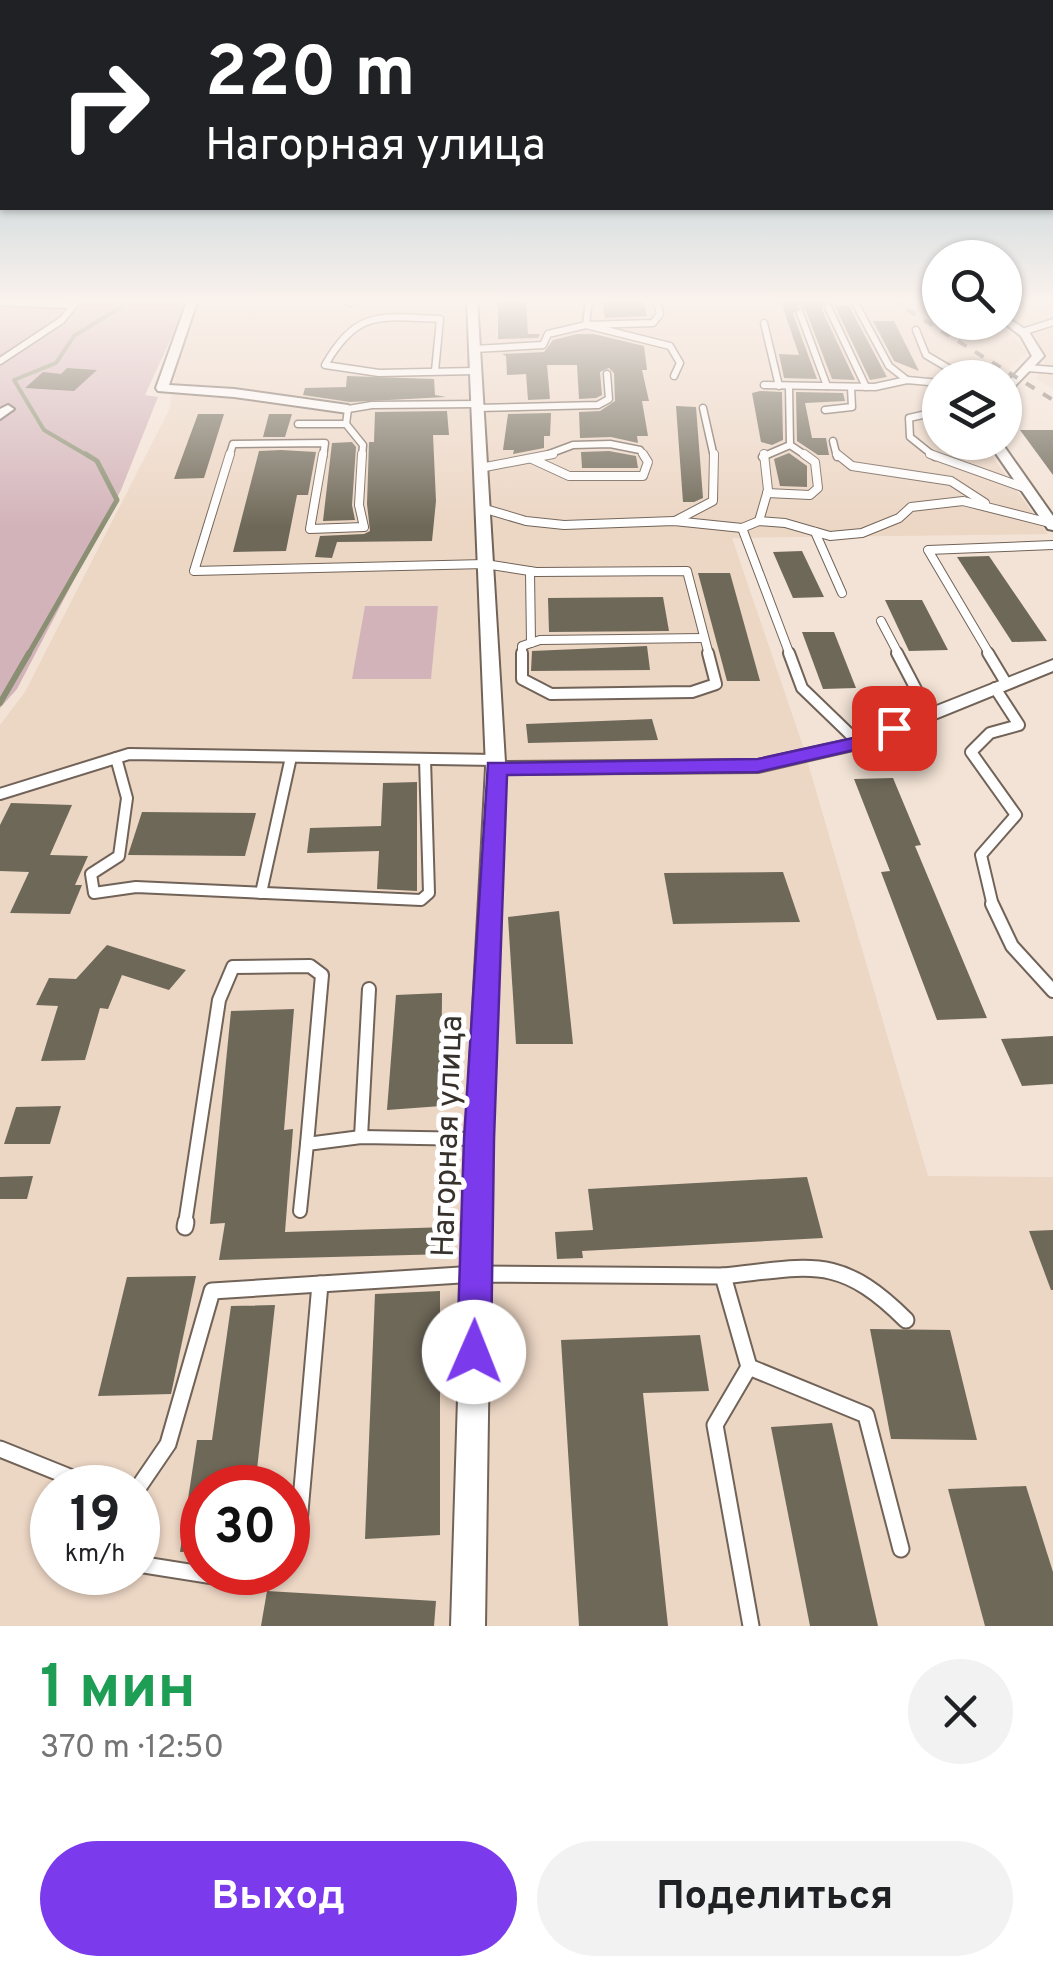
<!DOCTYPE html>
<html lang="ru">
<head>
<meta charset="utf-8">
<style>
	:root { --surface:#fff; --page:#f2f2f2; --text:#202124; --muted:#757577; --accent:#7c3aed }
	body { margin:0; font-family:Overpass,sans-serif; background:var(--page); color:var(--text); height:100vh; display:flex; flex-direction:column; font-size:38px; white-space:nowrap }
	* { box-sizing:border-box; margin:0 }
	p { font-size:32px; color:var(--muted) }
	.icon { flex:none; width:55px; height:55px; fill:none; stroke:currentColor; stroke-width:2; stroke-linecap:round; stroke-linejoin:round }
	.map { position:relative; height:1626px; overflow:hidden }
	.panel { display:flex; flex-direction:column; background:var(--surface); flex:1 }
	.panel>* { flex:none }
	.top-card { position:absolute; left:0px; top:0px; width:1055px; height:210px; box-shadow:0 2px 8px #0004; background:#202124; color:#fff; overflow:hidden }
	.tools { position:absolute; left:922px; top:240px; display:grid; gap:20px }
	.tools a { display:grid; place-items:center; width:100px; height:100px; border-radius:50%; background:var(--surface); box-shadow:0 2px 8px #0004; font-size:50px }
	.speed { position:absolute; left:30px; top:1465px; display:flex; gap:20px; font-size:50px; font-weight:700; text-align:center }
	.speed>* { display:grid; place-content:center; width:130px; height:130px; border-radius:50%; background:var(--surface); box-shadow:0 2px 8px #0004; line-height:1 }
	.speed small { font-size:25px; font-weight:400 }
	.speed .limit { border:15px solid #d22; background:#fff; color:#111 }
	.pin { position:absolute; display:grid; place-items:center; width:85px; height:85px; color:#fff; margin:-42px; border-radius:20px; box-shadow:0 5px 15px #0006 }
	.me { position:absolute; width:110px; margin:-55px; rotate:1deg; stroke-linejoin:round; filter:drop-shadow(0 0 8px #0008) }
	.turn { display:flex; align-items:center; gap:35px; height:210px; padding:0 40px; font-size:45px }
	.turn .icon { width:130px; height:130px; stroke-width:2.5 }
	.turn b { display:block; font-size:70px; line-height:85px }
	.round { display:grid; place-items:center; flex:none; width:105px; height:105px; border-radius:52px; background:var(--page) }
	.headline { display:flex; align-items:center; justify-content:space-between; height:170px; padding:0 40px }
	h1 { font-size:60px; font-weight:700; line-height:75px; color:#1e9e55 }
	.button { display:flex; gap:20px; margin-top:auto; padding:20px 40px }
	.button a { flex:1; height:115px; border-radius:60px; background:var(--accent); color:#fff; font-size:40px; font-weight:700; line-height:115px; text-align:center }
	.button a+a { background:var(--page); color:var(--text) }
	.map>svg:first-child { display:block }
	.built { fill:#ecd6c4; fill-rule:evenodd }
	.green { fill:#d2b3b9 }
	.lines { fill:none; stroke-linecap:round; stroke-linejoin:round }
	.stream-far2 { stroke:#8a8f73; stroke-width:4 }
	.stream-far1 { stroke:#8a8f73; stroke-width:5 }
	.stream { stroke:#8a8f73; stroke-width:6 }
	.building { fill:#6e6858 }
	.service-far4-casing { stroke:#716358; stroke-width:9 }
	.service-far3-casing { stroke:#716358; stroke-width:10 }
	.service-far2-casing { stroke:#716358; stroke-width:14 }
	.service-far1-casing { stroke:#716358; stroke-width:16 }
	.service-casing { stroke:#716358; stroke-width:19 }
	.minor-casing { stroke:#716358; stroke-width:4 }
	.service-far4 { stroke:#fff; stroke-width:6 }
	.service-far3 { stroke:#fff; stroke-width:8 }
	.service-far2 { stroke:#fff; stroke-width:10 }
	.service-far1 { stroke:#fff; stroke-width:12 }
	.service { stroke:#fff; stroke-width:15 }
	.minor { fill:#fff; fill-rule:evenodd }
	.rail { stroke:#7d746c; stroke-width:4; stroke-dasharray:10 10; stroke-linecap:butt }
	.route { fill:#7c3aed; stroke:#51269a; stroke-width:2.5 }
	.labels { text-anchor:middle; stroke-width:10; stroke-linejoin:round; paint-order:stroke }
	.near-street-label { font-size:32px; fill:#37312c; stroke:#fff }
</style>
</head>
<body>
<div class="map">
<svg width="1053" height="1626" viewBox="0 0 1053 1626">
	<rect width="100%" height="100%" fill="#f3e3d6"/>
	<!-- built -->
	<g class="built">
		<path d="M200 299H940V322L997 323 1014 336 1027 353 1001 377 940 378V442L983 443 1048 534 732 538 803 746 928 1176 1053 1177V1626H0V725L25 692 170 408 179 340ZM52 1488H138V1572H52ZM202 1488H288V1572H202Z"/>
		<polygon points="1005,299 1053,299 1053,389 1036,379 1047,357 1035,335 1005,312"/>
	</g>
	<!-- green -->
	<g class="green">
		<polygon points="0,299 189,299 145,395 158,397 121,490 17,689 0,708"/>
		<polygon points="365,606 438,606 431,679 352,679"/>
	</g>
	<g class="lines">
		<!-- stream-far2 -->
		<polyline class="stream-far2" points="90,457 44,430 14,380 56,363 74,336 124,305 123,299"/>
		<!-- stream-far1 -->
		<polyline class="stream-far1" points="28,655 117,500 97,461 86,454"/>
		<!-- stream -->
		<polyline class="stream" points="0,703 29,653"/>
	</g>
	<!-- building -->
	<g class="building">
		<polygon points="498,299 526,299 528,334 540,334 538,338 498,339"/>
		<polygon points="602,299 643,299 647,316 605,318"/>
		<polygon points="780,299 825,299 822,310 855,380 832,379 806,311 800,306 793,314 817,379 784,378 779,354 799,355"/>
		<polygon points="835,306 849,306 887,377 870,380"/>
		<polygon points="873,321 894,321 919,371 894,361"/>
		<polygon points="577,334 594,334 644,346 647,370 642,370 649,401 642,401 648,436 637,436 638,443 611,437 580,438 579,412 600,411 615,401 614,373 609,368 600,372 602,395 596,398 579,399 577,365 547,365 550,399 528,400 526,374 507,375 506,356 502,354 544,352 553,340"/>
		<polygon points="67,368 97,370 74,391 25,388 43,372 61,374"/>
		<polygon points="347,376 434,379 435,395 446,397 350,402 303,395 305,388 346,387"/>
		<polygon points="760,391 782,392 783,440 772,445 761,442 752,393"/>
		<polygon points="796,392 843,393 845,401 805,403 812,438 826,438 829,455 818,455 797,441"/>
		<polygon points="676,406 696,407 703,498 694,502 683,502"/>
		<polygon points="447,411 449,435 433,435 436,501 432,541 337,542 332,558 315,557 320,536 364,534 370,531 367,504 369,442 374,442 375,412"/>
		<polygon points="551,413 550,436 544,436 544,448 513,454 514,450 503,450 508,414"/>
		<polygon points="198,414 224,414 204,478 174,479"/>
		<polygon points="269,414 292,414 285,437 263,437"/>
		<polygon points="1020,430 1053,430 1053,475"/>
		<polygon points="352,442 356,447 352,505 355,520 323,521 332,443"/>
		<polygon points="281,450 316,452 308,495 297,495 286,551 233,552 259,451"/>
		<polygon points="609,451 636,456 638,468 582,468 581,452"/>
		<polygon points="789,453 807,466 807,487 780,486 774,459"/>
		<polygon points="802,551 824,597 793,598 773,552"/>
		<polygon points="989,556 1047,641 1012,642 957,557"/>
		<polygon points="698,573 730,573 760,681 727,681"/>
		<polygon points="663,597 669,631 549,632 548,598"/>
		<polygon points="885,600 922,600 948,650 909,651"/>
		<polygon points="802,632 834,632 856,688 823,689"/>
		<polygon points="647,646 650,670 531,671 532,651"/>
		<polygon points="652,719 658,740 528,743 526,724"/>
		<polygon points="893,778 921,845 915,846 987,1018 937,1020 881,872 890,871 854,779"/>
		<polygon points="417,782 417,891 377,889 379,851 307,853 310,828 381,826 383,783"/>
		<polygon points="11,803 72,805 50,855 88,856 75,885 82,885 70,914 10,913 29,872 0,871 0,825"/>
		<polygon points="142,812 256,813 245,856 128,855"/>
		<polygon points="783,872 800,922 673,924 664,873"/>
		<polygon points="559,911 573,1044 516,1044 508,917"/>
		<polygon points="107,945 186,970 169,990 122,975 108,1009 100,1008 85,1060 41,1061 58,1006 36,1005 49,978 76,979"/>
		<polygon points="442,993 441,1106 387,1110 396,995"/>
		<polygon points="294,1009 284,1130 293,1129 285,1232 449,1227 449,1254 219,1260 225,1223 210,1224 231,1011"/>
		<polygon points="1053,1036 1053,1084 1022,1086 1001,1039"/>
		<polygon points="61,1106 50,1144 4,1144 16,1107"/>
		<polygon points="33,1176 27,1199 0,1199 0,1177"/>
		<polygon points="807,1177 823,1238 582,1251 583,1258 557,1259 555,1232 593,1230 588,1189"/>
		<polygon points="1053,1230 1053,1290 1051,1290 1029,1231"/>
		<polygon points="196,1276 171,1394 98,1396 127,1277"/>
		<polygon points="440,1291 440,1535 365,1539 375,1294"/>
		<polygon points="275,1305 255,1488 202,1488 202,1551 180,1552 197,1440 212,1440 231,1306"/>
		<polygon points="870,1329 950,1330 977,1440 891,1439"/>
		<polygon points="700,1335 709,1391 643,1393 668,1626 579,1626 561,1340"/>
		<polygon points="832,1423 878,1626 810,1626 771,1427"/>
		<polygon points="1026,1486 1053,1572 1053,1626 985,1626 948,1489"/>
		<polygon points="267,1591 436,1601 434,1626 261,1626"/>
	</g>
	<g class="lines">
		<defs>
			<g id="service-far4">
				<polyline points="344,299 351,303"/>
				<polyline points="656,299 660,314 653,323 586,325 670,346 680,363 674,376"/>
				<polyline points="853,299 889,366 907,380"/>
				<polyline points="828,307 866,387"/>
				<polyline points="800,313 827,386"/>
				<polyline points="764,323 779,386"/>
				<polyline points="916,330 926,355 965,378"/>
				<polyline points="1022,332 1053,322"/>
				<polyline points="474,349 543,345 548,334 586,325 589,299"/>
				<polyline points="0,361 62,320 74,305"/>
				<polyline points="1028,368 1053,370"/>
				<path d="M435 371 440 319C381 317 358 308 325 365L379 373 475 371"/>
				<polyline points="764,385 875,387 907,380 940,383"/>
				<polyline points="477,408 598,405 609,399 607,374"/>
				<polyline points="703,408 714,457"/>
				<polyline points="825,410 852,407 851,387"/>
				<polyline points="298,424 346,424 363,445 362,457"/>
				<polyline points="346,424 348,409 372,405 477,404"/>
				<polyline points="833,441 837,457"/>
				<polyline points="790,445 808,457"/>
				<polyline points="229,457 233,444 325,443 323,457"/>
				<polyline points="541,457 573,445 610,444 640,450 645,457"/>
				<polyline points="762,457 790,445 789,386"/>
				<polyline points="935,457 910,437 909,418 940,411"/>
			</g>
			<g id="service-far3">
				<polyline points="230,454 194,571 485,564 536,572 687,571 709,655"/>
				<polyline points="323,454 310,529 364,527 359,505 362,454"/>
				<polyline points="837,454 852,466 951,481 985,503"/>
				<polyline points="930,454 1025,488"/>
				<polyline points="532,459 569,476 643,476 648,462 643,454"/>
				<polyline points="480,468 553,454"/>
				<polyline points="767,493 810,495 818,488 815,462 804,454"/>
				<polyline points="482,508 526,521 564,525 674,521 742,528 759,521 785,523 830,536 862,533 899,518 911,507 963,501 1050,523"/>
				<polyline points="675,521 713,501 714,454"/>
				<polyline points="759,521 768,490 764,454"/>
				<polyline points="742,528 790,655"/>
				<polyline points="815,532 842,593"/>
				<polyline points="530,571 531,643"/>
				<polyline points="881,621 899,655"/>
				<polyline points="522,655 522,646 540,640 704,638"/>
				<polyline points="990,655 928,550 1053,545"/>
			</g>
			<g id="service-far2">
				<polyline points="522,653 522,679 551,694 692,692 716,684 708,653"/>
				<polyline points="789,653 802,688 859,743"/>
				<polyline points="897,653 929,714"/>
				<polyline points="988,653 1006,683"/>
				<polyline points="116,758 127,798 119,856 91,874 94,893 136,887 421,900 429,893 425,759"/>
				<polyline points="0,794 129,754 495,760"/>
				<polyline points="261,893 291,757"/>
				<polyline points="993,906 981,855 1016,815 971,752 990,733 1019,725 995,688"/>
			</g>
			<g id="service-far1">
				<polyline points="992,904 1012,946 1053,991"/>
				<polyline points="361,1137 369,989"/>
				<polyline points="300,1211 307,1144 361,1137 478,1139"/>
				<polyline points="185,1224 219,1000 233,967 310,966 322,975 307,1144"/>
			</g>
			<g id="service">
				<polyline points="185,1227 186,1222"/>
				<path d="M723 1276C810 1267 839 1253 906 1320"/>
				<polyline points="749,1367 866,1415 901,1549"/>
				<polyline points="0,1449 97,1488"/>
				<polyline points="138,1488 168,1444 212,1291 476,1274 723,1276 749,1367 715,1425 751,1626"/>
				<polyline points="288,1528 299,1523 320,1284"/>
				<polyline points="138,1564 239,1580 243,1572"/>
			</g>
			<g id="minor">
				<polygon points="0,299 74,302 79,305 74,308 0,305"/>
				<polygon points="188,299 198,299 169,385 234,389 348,405 354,409 348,413 234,397 158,391 156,388"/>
				<polygon points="467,299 477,299 505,762 758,760 853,739 1053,660 1053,671 866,747 758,772 505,774 492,1139 485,1626 451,1626 466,1139 486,768"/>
				<polygon points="1005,316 1029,332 1044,356 1005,396 1005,385 1032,356 1021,336 1003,322"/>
				<polygon points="8,405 14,409 0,419 0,409"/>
				<polygon points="988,442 1001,442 1053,516 1053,530 1048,529"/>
			</g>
		</defs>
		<!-- service-far4 casing -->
		<use href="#service-far4" class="service-far4-casing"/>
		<!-- service-far3 casing -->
		<use href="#service-far3" class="service-far3-casing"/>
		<!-- service-far2 casing -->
		<use href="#service-far2" class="service-far2-casing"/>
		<!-- service-far1 casing -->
		<use href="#service-far1" class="service-far1-casing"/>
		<!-- service casing -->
		<use href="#service" class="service-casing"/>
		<!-- minor casing -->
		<use href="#minor" class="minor-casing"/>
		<!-- service-far4 -->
		<use href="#service-far4" class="service-far4"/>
		<!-- service-far3 -->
		<use href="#service-far3" class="service-far3"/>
		<!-- service-far2 -->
		<use href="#service-far2" class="service-far2"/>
		<!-- service-far1 -->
		<use href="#service-far1" class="service-far1"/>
		<!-- service -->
		<use href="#service" class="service"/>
		<!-- minor -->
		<use href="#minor" class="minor"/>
		<!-- rail -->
		<polyline class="rail" points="890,299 1053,400"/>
	</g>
	<!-- sky -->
	<linearGradient id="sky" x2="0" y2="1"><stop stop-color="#90b5c5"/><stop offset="0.57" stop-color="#faf2ed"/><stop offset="1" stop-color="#faf2ed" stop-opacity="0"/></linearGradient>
	<rect width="1053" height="527" fill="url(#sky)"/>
	<!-- route -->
	<polygon class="route" points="894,722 905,728 902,733 867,747 758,772 507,775 494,1139 491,1352 486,1364 474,1369 462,1364 457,1352 464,1139 488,763 758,759 853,738"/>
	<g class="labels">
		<!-- near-street labels -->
		<g class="near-street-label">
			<text transform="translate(446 1136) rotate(-88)" y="11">Нагорная улица</text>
		</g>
	</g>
</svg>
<div class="tools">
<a><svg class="icon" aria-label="search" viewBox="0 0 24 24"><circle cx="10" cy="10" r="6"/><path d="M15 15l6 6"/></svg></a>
<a><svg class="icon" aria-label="layers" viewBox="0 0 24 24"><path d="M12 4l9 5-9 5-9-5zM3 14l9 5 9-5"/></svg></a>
</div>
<div class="speed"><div>19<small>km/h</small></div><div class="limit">30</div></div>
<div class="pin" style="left:894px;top:728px;background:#d93025"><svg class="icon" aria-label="arrive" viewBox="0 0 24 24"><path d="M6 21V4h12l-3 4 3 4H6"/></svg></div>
<svg class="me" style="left:474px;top:1352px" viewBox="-20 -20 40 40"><circle r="19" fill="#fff"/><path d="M0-13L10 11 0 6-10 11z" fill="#7c3aed"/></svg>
<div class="top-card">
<div class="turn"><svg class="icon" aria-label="right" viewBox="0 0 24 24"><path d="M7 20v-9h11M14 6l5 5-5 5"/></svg><div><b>220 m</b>Нагорная улица</div></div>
</div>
</div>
<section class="panel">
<div class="headline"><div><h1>1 мин</h1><p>370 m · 12:50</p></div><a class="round"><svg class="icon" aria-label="close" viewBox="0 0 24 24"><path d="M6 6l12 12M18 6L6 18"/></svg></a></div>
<div class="button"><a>Выход</a><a>Поделиться</a></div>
</section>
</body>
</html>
